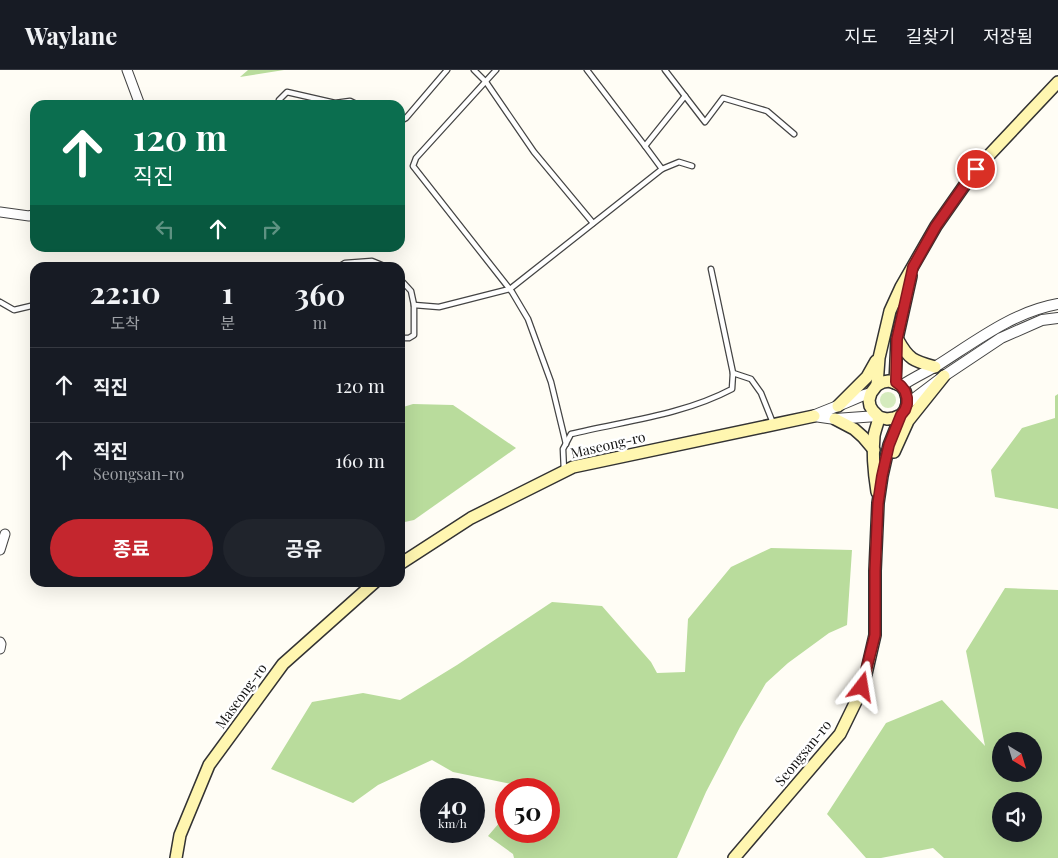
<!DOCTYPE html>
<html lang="ko">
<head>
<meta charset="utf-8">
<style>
	:root { --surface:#171b24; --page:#20242c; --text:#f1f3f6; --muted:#9ea1a6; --line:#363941; --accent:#c4262e }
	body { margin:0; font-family:"Playfair Display","Noto Sans KR",serif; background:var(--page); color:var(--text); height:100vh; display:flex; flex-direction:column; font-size:19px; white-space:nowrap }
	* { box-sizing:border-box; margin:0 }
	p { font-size:16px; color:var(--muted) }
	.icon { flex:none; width:28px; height:28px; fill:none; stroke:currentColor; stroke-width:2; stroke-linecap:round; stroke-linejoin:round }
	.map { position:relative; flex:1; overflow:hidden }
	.details { position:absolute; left:30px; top:192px; width:375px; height:325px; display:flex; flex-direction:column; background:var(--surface); border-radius:15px; box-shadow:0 5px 20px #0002 }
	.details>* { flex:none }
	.guide { position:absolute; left:30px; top:30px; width:375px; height:152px; border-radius:15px; box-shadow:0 5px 20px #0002; background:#0b6e4f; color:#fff; overflow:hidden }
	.needle { width:32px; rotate:142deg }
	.tools { position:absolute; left:992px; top:662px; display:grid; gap:10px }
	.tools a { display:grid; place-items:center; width:50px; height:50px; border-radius:50%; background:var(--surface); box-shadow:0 5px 20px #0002; font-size:25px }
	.speed { position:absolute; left:420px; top:708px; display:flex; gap:10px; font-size:25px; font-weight:700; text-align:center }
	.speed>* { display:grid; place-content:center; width:65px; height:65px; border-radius:50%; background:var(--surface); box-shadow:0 5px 20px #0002; line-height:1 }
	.speed small { font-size:12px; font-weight:400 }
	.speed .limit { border:8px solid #d22; background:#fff; color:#111 }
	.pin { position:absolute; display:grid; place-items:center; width:42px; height:42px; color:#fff; margin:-21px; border:2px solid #fff; border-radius:50%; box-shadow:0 1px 5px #0007 }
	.me { position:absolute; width:55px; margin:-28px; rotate:14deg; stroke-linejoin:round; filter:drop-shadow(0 0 4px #0008) }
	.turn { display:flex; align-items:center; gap:18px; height:105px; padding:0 20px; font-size:22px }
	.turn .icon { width:65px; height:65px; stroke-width:2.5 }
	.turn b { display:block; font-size:35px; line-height:42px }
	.lanes { display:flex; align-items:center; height:48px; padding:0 20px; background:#0003; justify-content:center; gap:25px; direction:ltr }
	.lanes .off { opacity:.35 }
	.eta { display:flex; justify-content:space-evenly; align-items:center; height:85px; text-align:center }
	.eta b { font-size:30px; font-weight:700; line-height:35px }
	.primary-button { display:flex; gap:10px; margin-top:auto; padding:10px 20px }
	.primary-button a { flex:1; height:58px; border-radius:30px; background:var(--accent); color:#fff; font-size:20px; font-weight:700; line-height:58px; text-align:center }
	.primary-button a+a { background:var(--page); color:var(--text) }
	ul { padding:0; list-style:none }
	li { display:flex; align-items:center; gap:15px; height:75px; padding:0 20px; border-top:1px solid var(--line) }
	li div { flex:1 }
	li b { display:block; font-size:19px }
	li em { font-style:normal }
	header { display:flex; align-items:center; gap:30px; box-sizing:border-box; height:70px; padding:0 25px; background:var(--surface); border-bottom:1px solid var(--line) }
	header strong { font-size:24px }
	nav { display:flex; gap:28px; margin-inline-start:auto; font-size:18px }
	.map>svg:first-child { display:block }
	.green { fill:#d5ebbd }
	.forest { fill:#b9dc9c; fill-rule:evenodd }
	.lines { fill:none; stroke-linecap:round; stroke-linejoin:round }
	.service-casing { stroke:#444; stroke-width:7 }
	.minor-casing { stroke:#444; stroke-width:11 }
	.tertiary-casing { stroke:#444; stroke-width:12 }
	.secondary-casing { stroke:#333; stroke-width:14 }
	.service { stroke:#fff; stroke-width:4.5 }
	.minor { stroke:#fff; stroke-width:9 }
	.tertiary { stroke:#fff; stroke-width:10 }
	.secondary { stroke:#fff6b0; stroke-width:11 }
	.route-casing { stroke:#7f191e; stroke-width:12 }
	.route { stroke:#c4262e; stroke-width:9 }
	.labels { text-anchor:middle; stroke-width:5; stroke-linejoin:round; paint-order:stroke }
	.street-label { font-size:14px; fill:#111; stroke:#fff }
</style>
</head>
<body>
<header>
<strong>Waylane</strong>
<nav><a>지도</a><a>길찾기</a><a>저장됨</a></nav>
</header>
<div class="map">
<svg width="1058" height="788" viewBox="0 0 1058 788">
	<rect width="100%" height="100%" fill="#fffdf5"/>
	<!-- green -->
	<circle class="green" cx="888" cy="330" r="8"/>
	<!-- forest -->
	<g class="forest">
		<polygon points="248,0 284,0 240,7"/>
		<polygon points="1058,324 1058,439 995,427 991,400 1022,358 1055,348 1055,326"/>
		<polygon points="413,334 453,335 516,378 414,450 400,453 400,338"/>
		<polygon points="771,478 852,480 847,555 829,563 788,593 766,613 740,657 706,722 677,788 514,788 513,784 488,766 506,745 506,761 549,761 549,719 530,719 530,718 453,702 432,690 378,715 353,733 271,699 312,632 363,623 400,630 457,595 552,532 602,536 651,592 657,603 685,602 688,549 731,497"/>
		<path d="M1005 518 1058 520V788H944L933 778 881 788H866L827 744 886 653 942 630 985 676 966 581ZM1034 671V704H1001V671ZM1034 731V764H1001V731Z"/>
	</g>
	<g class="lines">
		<defs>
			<g id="service">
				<polyline points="474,0 486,12 534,82 593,153"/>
				<polyline points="496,0 416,88 413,96 512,222 528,249 551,312 566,374"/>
				<polyline points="587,0 645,76"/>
				<polyline points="665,0 705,52 723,28 767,41 794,64"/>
				<polyline points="278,35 279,30 287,22 335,33 350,31 358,35"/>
				<polyline points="400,51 406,48 447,0"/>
				<polyline points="662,99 679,92 692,96"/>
				<polyline points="337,198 345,193 372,191 389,198"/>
				<polyline points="711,199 733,303 751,309 761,323 773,353"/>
				<polyline points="400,209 411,221 414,235 414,265 409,268 400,268"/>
				<polyline points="0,232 14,240 35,235"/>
				<polyline points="414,235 439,237 510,219 662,99 645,76 685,26"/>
				<path d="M564 401 563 379 571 364C625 351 683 345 732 319L733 303"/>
			</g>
			<g id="minor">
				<polyline points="127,0 140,35"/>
				<polyline points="0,142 29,146 35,144"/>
				<polyline points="0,480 5,464"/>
				<polyline points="0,572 1,574 0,579"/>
			</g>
			<g id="tertiary">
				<path d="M901 316C913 308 926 302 938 295 976 271 1013 242 1058 234"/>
				<polyline points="907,334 944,306 1001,268 1042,250 1058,248"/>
				<polyline points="815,345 845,333 864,325 871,323"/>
				<polyline points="814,346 835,349 877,346"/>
			</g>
			<g id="secondary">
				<path d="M898 270C909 290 914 291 935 297"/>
				<polyline points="895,313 897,269 911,206"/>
				<polyline points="877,315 879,288 890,241 901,217 936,156 976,99 1058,12"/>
				<polyline points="838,336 867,307 876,291"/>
				<polyline points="835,349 854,359 863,367 874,380"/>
				<polyline points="894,382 908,351 944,306"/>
				<path d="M877 422C874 403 872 385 874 366 875 360 878 353 879 347"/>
				<polyline points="400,494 471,448 573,397 814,346"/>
				<polyline points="176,788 180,765 209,695 283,594 375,512"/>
				<polyline points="734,788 840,664 863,617 875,565 875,501 878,433 882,406 889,375 901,345 905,340 907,334 907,328 905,321 901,316 895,313 889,311 883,312 877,315 871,323 869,330 870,336 873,341 879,347 887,349 894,348 901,345"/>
			</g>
		</defs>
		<!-- service casing -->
		<use href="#service" class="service-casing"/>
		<!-- minor casing -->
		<use href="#minor" class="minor-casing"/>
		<!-- tertiary casing -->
		<use href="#tertiary" class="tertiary-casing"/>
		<!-- secondary casing -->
		<use href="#secondary" class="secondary-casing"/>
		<!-- service -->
		<use href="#service" class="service"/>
		<!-- minor -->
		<use href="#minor" class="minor"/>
		<!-- tertiary -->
		<use href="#tertiary" class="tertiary"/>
		<!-- secondary -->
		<use href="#secondary" class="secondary"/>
	</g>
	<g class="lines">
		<defs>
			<polyline id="route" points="862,617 875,565 875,501 878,433 882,406 889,375 901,345 905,340 907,334 907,328 905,321 901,316 896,312 897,269 913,197 936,156 976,99"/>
		</defs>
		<!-- route casing -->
		<use href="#route" class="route-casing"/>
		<!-- route -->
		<use href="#route" class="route"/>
	</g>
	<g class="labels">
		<!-- street labels -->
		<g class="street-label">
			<text transform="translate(608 375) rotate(-13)" y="5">Maseong-ro</text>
			<text transform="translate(241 626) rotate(-54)" y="5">Maseong-ro</text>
			<text transform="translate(803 683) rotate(-51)" y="5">Seongsan-ro</text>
		</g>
	</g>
</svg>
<div class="tools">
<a><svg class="needle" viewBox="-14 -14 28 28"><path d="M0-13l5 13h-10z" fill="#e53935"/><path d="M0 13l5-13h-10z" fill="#9ea1a6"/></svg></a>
<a><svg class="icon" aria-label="sound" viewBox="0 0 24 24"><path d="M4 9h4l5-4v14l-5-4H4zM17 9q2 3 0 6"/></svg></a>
</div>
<div class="speed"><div>40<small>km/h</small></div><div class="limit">50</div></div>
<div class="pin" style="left:976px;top:99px;background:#d93025"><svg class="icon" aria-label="arrive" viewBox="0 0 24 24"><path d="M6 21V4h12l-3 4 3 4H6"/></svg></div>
<svg class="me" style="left:862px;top:617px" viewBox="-20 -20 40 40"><path d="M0-17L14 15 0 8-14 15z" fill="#c4262e" stroke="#fff" stroke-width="4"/></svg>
<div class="guide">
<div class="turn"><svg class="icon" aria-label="ahead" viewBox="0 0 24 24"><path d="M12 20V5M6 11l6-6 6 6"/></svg><div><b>120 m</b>직진</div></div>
<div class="lanes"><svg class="icon off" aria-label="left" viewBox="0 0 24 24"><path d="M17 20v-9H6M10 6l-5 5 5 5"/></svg><svg class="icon" aria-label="ahead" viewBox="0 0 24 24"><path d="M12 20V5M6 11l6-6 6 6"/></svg><svg class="icon off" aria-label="right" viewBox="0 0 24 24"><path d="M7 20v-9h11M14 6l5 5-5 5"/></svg></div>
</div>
<section class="details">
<div class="eta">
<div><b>22:10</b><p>도착</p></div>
<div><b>1</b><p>분</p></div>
<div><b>360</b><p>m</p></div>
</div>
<ul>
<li><svg class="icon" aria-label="ahead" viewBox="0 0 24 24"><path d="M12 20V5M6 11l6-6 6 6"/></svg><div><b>직진</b></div><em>120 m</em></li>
<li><svg class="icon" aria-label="ahead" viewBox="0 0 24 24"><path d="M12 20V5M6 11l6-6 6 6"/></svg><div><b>직진</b><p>Seongsan-ro</p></div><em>160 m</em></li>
</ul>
<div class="primary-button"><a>종료</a><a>공유</a></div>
</section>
</div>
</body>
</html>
